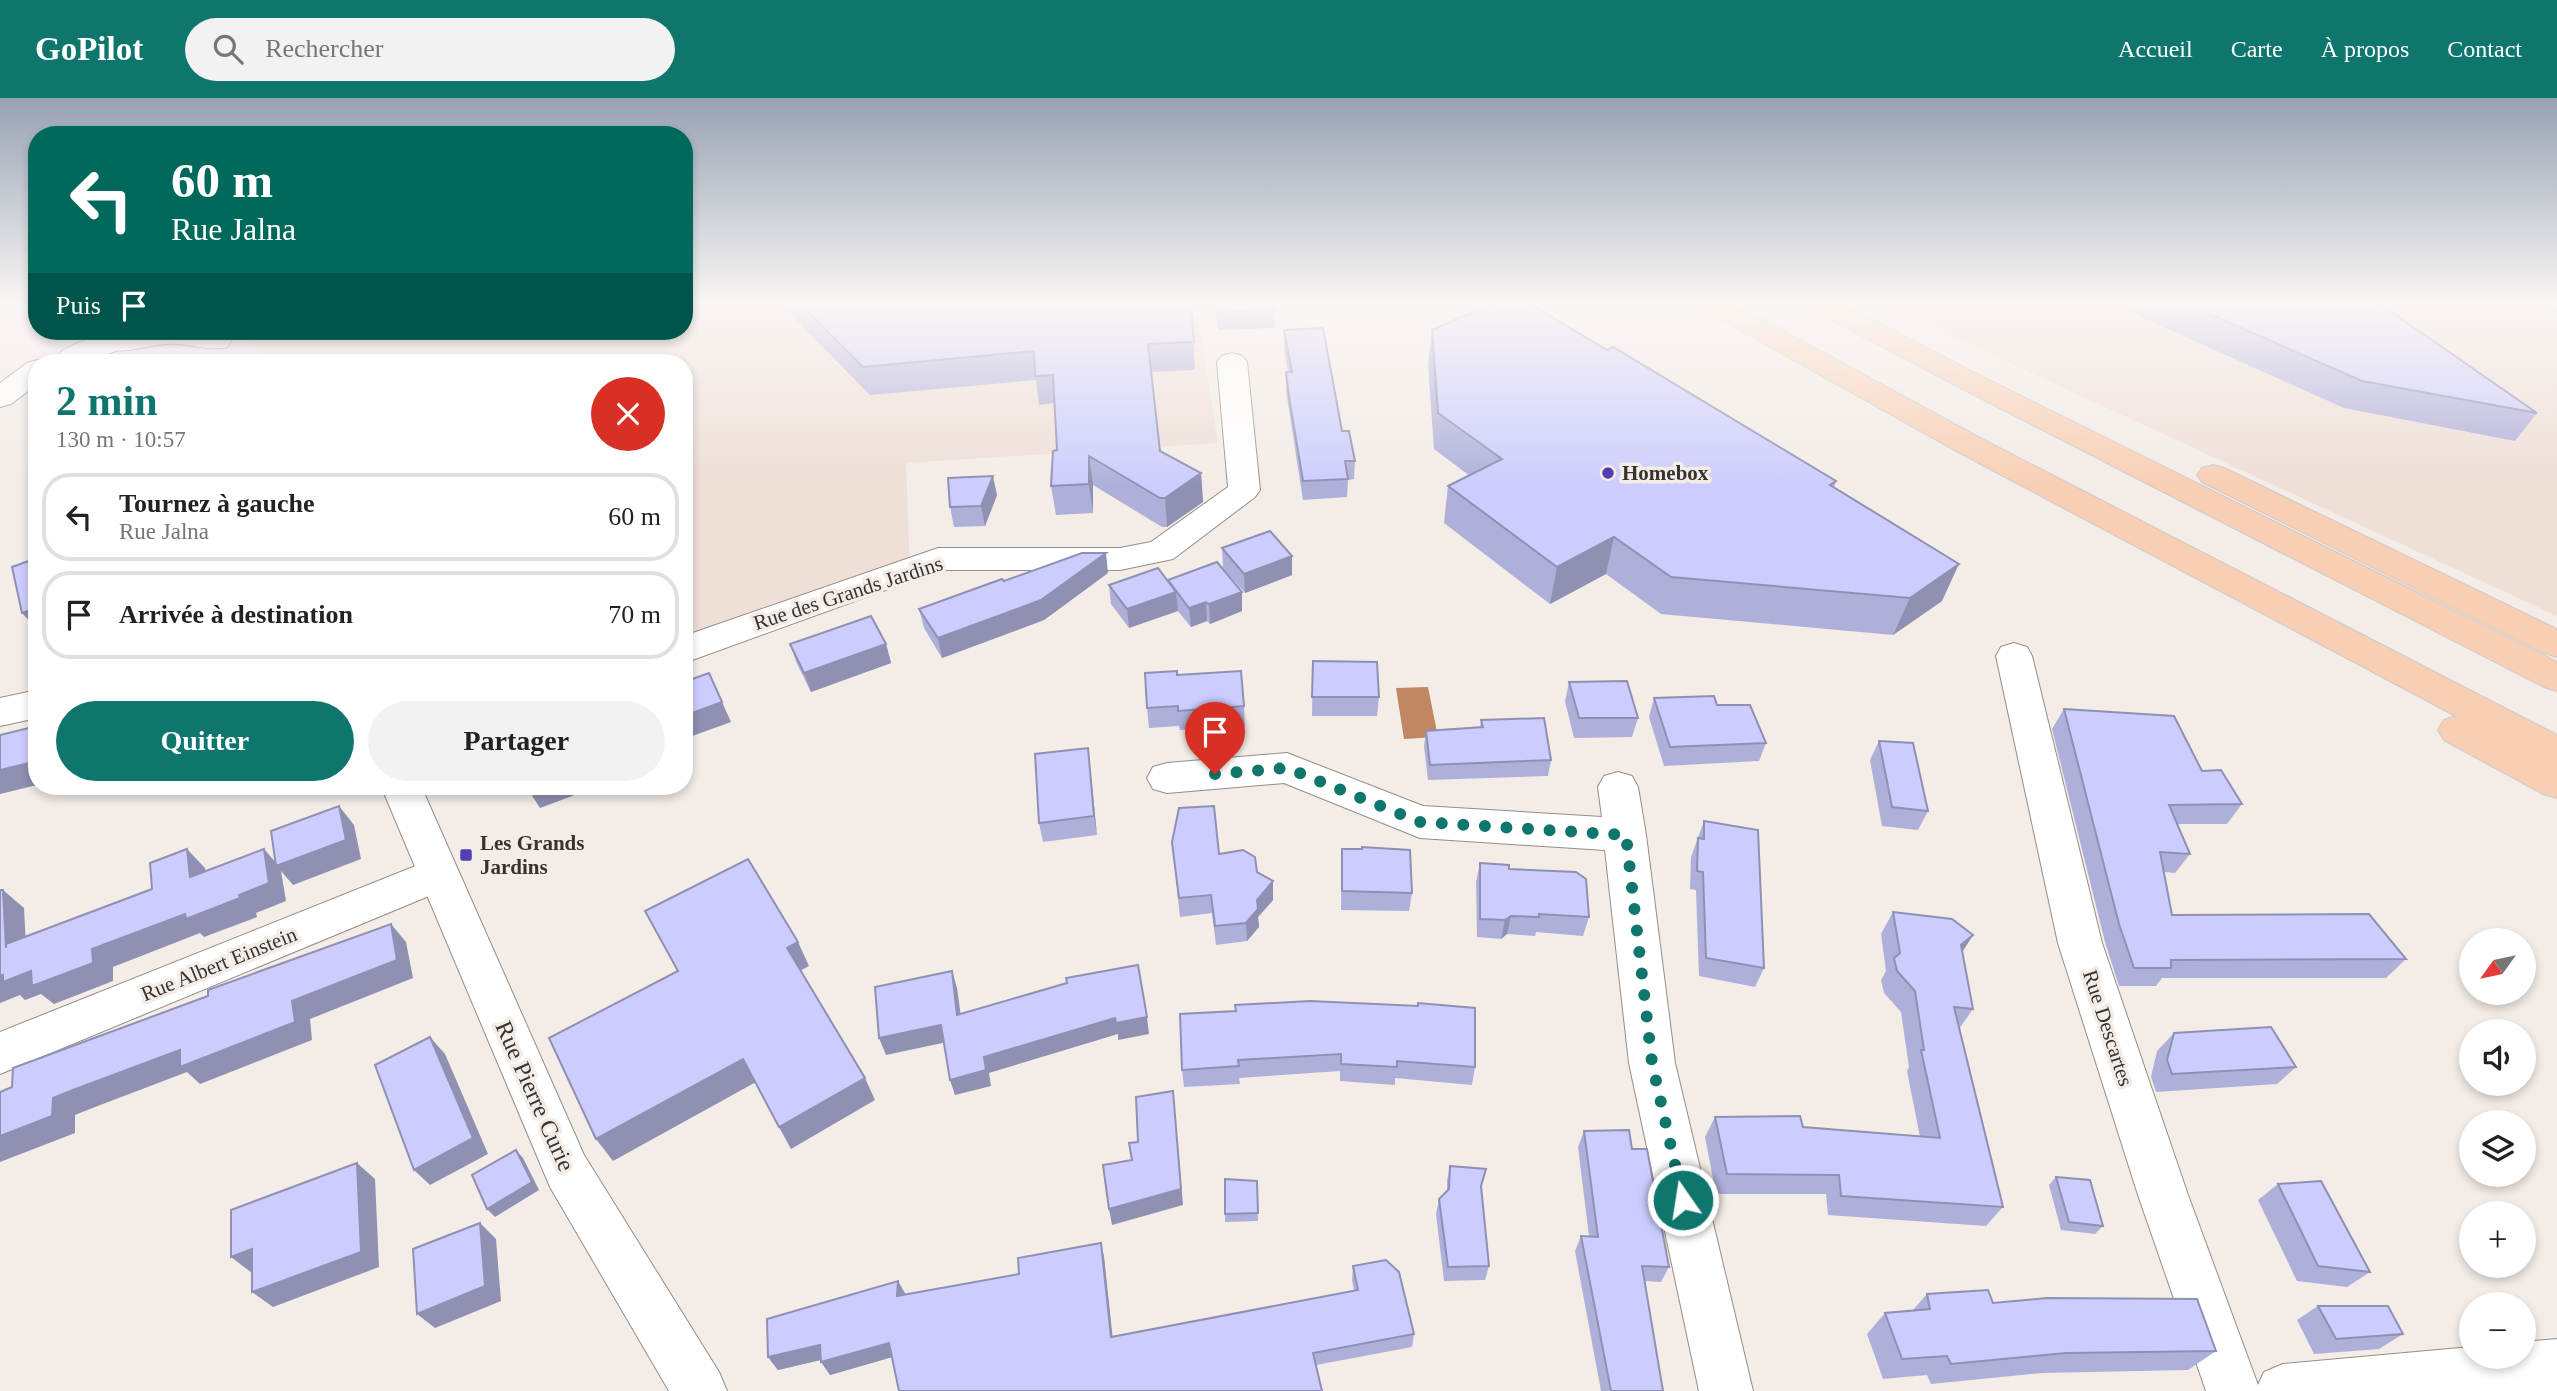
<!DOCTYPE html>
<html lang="fr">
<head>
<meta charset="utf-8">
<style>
	:root { --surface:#fff; --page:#f2f2f2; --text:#222; --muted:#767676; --line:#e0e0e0; --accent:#0f766e }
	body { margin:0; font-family:"Times New Roman",serif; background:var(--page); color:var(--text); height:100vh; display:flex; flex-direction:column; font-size:26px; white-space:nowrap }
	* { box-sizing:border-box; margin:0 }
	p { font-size:23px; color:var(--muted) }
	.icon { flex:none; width:38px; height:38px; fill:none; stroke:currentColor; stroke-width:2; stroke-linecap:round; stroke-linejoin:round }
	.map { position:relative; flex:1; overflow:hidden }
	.panel { position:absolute; left:28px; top:256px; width:665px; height:441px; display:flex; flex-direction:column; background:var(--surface); border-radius:28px; box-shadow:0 4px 10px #0003 }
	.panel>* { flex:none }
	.top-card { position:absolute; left:28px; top:28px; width:665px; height:214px; border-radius:28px; box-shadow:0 4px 10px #0003; background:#00695c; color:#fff; overflow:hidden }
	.needle { width:46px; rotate:237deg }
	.controls { position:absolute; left:2459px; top:830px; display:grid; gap:14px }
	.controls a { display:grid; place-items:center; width:77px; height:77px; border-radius:50%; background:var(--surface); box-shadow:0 4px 10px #0003; font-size:35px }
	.pin { position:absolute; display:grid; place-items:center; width:60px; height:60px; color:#fff; margin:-72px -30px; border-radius:50% 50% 50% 0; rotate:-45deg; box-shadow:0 0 7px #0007 }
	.pin .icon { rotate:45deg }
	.me { position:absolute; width:77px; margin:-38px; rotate:347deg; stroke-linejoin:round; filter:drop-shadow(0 0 5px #0008) }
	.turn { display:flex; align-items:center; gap:24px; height:147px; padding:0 28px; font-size:32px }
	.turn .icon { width:91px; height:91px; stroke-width:2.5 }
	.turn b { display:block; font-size:49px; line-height:60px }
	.then { display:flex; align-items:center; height:66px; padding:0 28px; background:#0003; gap:14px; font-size:26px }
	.round { display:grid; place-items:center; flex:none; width:74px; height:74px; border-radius:37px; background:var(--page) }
	.overview { display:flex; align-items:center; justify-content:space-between; height:119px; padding:0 28px }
	h1 { font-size:42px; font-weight:700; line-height:52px; color:var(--accent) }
	.button { display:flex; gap:14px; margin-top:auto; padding:14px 28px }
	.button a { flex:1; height:80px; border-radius:42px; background:var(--accent); color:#fff; font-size:28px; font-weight:700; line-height:80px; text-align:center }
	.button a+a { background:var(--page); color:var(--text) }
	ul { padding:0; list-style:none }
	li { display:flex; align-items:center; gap:21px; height:88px; margin:0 14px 10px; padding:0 14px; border:4px solid var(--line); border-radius:28px }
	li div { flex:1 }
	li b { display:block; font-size:26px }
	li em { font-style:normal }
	header { display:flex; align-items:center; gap:42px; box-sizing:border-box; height:98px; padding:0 35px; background:var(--accent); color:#fff }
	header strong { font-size:33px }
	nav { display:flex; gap:38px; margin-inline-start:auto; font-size:24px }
	.search { width:490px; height:63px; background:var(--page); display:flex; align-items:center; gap:18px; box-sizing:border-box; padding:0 24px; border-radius:38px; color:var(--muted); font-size:26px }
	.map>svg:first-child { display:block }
	.built { fill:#eedfd7 }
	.water { fill:#bf8863 }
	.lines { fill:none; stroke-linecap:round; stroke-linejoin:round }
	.minor-casing { stroke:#948d89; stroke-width:2 }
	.tertiary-casing { stroke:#948d89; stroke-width:2 }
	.trunk-casing { stroke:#cbcac9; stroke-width:2 }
	.minor { fill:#fff; fill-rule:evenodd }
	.tertiary { fill:#fff; fill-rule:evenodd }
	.trunk { fill:#f8cfb4; fill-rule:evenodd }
	.wall { fill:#afb0da }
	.shaded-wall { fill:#8f90b2 }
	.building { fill:#cccdfe; stroke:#8f90b2; stroke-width:2 }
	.route { stroke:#0f766e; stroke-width:12; stroke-dasharray:0 21.6 }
	.poi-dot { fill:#523db5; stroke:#f3ece7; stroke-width:2.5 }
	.labels { text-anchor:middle; stroke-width:7; stroke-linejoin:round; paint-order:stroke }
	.poi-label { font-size:21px; font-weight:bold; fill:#363331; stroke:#f3ece7; text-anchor:start }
	.street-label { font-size:21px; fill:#363331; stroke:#f3ece7 }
	.near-street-label { font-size:24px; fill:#363331; stroke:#f3ece7 }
</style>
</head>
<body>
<header>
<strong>GoPilot</strong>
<div class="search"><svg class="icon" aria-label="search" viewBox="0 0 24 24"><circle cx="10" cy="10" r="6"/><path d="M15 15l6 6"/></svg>Rechercher</div>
<nav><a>Accueil</a><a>Carte</a><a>À propos</a><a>Contact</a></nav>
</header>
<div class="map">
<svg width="2557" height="1293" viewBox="0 0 2557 1293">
	<rect width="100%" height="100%" fill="#f3ece7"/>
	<!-- built -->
	<g class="built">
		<polygon points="684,206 1196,206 1218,345 906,365 910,474 684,563 684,264 262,264 249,233 684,233"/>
		<polygon points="1886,206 2557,206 2557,518 1973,248"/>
	</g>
	<!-- water -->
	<polygon class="water" points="1428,589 1438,639 1404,641 1396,590"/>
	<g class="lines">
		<defs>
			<g id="minor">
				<path d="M116 234 126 237 130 243 126 249 87 264H51C64 245 95 240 116 234Z"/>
				<polygon points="1232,255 1242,258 1247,264 1260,392 1255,399 1173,461 1120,472 941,472 684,565 684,538 938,450 1120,450 1151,444 1228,389 1217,264 1222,258"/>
				<polygon points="37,262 45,264 37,264 37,286 11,306 0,309 0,285 27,265"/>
				<polygon points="2014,545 2027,549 2032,558 2102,845 2188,1097 2258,1287 2264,1274 2283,1266 2471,1249 2471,1258 2524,1258 2524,1244 2557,1241 2557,1293 2206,1293 2138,1097 2058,845 1996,558 2001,549"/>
				<polygon points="37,592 37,620 0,628 0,600"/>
				<polygon points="1287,655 1423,708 1602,719 1598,689 1604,678 1618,674 1632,678 1638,689 1646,737 1675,965 1753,1293 1699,1293 1629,965 1605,752 1420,740 1284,685 1167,695 1153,691 1147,680 1153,669 1167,665"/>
				<polygon points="438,759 453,764 459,776 453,788 0,976 0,934"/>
			</g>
			<g id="tertiary">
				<path d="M82 233H112L123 236 150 233H203L227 237 231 243 227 249C207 254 188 244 167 246 136 248 105 266 82 233Z"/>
				<polygon points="381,688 421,688 584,1057 719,1274 727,1293 669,1293 550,1089"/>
			</g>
			<g id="trunk">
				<polygon points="1700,206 1734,206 1982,341 2557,637 2557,700 2543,696 2444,642 2438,632 2444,622 2456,618 1960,355 1704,212"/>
				<polygon points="1809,206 1843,206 1969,272 2557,564 2557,593 2544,589 1949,284 1813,212"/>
				<polygon points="2213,367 2224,370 2557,531 2557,559 2544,555 2202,384 2197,377 2202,370"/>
			</g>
		</defs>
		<!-- minor casing -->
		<use href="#minor" class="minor-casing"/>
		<!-- tertiary casing -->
		<use href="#tertiary" class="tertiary-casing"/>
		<!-- trunk casing -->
		<use href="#trunk" class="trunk-casing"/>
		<!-- minor -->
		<use href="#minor" class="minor"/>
		<!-- tertiary -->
		<use href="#tertiary" class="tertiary"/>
		<!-- trunk -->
		<use href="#trunk" class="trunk"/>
	</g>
	<!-- wall -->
	<g class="wall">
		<polygon points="780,206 1191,206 1195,272 1151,274 1160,353 1201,375 1203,404 1167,429 1162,429 1093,387 1093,415 1056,417 1051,388 1057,352 1055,305 1039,307 1036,282 870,297"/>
		<polygon points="1215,206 1274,206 1275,230 1218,232"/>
		<polygon points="2112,206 2380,206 2537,315 2515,343 2344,310"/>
		<polygon points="2523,206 2557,206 2557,215"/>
		<polygon points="1284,232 1342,333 1355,363 1354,381 1348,382 1347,399 1303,402 1286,293 1286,274 1288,274 1284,250"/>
		<polygon points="1432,232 1607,252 1836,383 1834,389 1942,503 1893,537 1661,516 1606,476 1550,506 1444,425 1448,388 1470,378 1434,351 1428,267"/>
		<polygon points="997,397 985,428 954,429 950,409"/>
		<polygon points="1222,450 1292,458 1292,477 1245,495 1223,470"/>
		<polygon points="1108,475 1044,522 942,560 924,530 919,511 1004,483"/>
		<polygon points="1168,482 1242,494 1242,513 1210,526 1207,523 1191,529 1177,512 1129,530 1111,506 1109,487 1169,484"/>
		<polygon points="790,546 886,546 891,565 811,594 797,566"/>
		<polygon points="1313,563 1379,599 1377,618 1312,618"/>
		<polygon points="1177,577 1244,608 1245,628 1180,632 1179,628 1149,630 1147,610"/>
		<polygon points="1569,584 1638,620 1632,639 1574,640 1565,603"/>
		<polygon points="1654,600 1717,607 1766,645 1759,663 1664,668 1649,619"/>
		<polygon points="2064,611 2202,673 2242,706 2227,726 2177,726 2190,756 2175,775 2164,774 2172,817 2406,861 2386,880 2162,880 2156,888 2119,888 2105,844 2052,631"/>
		<polygon points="1481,622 1551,662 1548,678 1428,682 1424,648 1426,633 1480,629"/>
		<polygon points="1879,643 1928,713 1918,732 1882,728 1870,662"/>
		<polygon points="1090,669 1097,737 1043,744 1039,725"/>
		<polygon points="1704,723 1764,870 1755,889 1699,878 1696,792 1690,791 1691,759"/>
		<polygon points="1172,744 1219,756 1257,774 1273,783 1273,802 1258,819 1259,829 1247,843 1216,847 1212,815 1180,819"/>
		<polygon points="1342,751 1412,795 1409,813 1341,812"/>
		<polygon points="1480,765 1509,771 1589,819 1583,838 1536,834 1535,838 1507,836 1501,841 1477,839 1476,784"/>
		<polygon points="1893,814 1973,837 1962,854 1973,911 1959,931 2003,1109 1986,1128 1828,1117 1826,1096 1716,1096 1705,1039 1715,1019 1803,1029 1920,1039 1907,973 1909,969 1901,914 1884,895 1881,882 1886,873 1881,836"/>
		<polygon points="1180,916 1475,969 1472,987 1395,980 1395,987 1340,983 1340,973 1239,980 1240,986 1184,989 1182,972"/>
		<polygon points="2174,935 2296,969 2277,986 2156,994 2151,979 2157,953"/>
		<polygon points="1584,1033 1632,1051 1669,1169 1661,1184 1644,1183 1663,1293 1601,1293 1575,1153 1581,1138 1589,1138 1578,1049"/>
		<polygon points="1450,1068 1481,1089 1489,1168 1485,1182 1444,1183 1436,1116 1439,1101 1447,1094 1447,1083"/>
		<polygon points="2056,1079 2103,1128 2095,1136 2061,1132 2049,1087"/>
		<polygon points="1257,1083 1258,1123 1225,1124 1225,1116"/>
		<polygon points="2278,1086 2370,1174 2347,1189 2297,1183 2258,1102"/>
		<polygon points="1101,1145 1104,1159 1112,1238 1354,1193 1352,1182 1353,1168 1414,1236 1412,1249 1316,1267 892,1259 830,1277 821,1262 778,1272 768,1259 905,1196 1019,1176"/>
		<polygon points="1927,1196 1993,1205 2216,1253 2188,1272 2042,1275 1931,1286 1927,1277 1883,1281 1867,1236 1885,1215 1912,1213"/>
		<polygon points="2318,1208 2403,1236 2379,1251 2314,1256 2297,1222"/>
	</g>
	<!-- shaded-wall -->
	<g class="shaded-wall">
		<polygon points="1089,358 1093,387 1093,415 1089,386"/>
		<polygon points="1201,375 1203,404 1167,429 1165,400"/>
		<polygon points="993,378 997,397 985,428 981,408"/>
		<polygon points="1614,439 1606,476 1550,506 1557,469"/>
		<polygon points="1106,455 1108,475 1044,522 942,560 938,540"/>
		<polygon points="1292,458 1292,477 1245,495 1244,476"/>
		<polygon points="1959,466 1942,503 1893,537 1910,500"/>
		<polygon points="1176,494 1178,513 1129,530 1127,511"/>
		<polygon points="1242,494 1242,513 1210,526 1209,506"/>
		<polygon points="1206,504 1207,523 1191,529 1189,510"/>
		<polygon points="37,510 37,531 22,515"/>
		<polygon points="886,546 891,565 811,594 804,575"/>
		<polygon points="722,604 731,624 684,641 684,618"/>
		<polygon points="1088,650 1090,669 1097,737 1094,718"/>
		<polygon points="37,663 37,687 0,696 0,672"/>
		<polygon points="544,688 581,688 583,694 540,710 529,693"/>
		<polygon points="339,708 354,727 361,761 293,787 281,773 286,803 256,815 257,819 204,839 200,835 113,869 113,883 54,906 41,896 25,902 20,897 0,905 0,878 92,851 239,797 264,751 278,767"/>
		<polygon points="187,751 205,770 208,797 190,779"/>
		<polygon points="1273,783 1273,802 1258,819 1259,829 1247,843 1246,825 1257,802"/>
		<polygon points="3,792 24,810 27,869 6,850"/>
		<polygon points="1511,818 1507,836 1501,841 1505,822"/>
		<polygon points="391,826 406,844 413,880 310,921 312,942 200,986 187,974 95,1009 75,1017 75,1035 0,1064 0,1038 53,1000 292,903"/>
		<polygon points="1973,837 1959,859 1961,847"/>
		<polygon points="798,844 809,868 798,874 787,850"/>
		<polygon points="952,873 957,890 963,933 957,917"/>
		<polygon points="1147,919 1149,936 1118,942 1118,936 989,975 991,988 955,997 950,982 984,959 1115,920"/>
		<polygon points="941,927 947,944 886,957 879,940"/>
		<polygon points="430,939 445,956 488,1056 430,1087 414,1072"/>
		<polygon points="743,961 756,984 613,1063 596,1041"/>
		<polygon points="865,980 875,1002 791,1051 779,1029"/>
		<polygon points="1173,993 1183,1107 1112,1127 1109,1111"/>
		<polygon points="516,1052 523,1060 539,1092 495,1119 487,1111"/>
		<polygon points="357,1065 375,1081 379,1169 273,1209 252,1194"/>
		<polygon points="480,1125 496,1141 501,1203 435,1230 417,1216"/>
		<polygon points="1101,1145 1104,1159 1114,1252 1111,1239"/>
		<polygon points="252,1151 252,1175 231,1159"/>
		<polygon points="898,1183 906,1197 897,1198"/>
		<polygon points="889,1245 896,1258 830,1277 821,1264"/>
		<polygon points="820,1247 829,1260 778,1272 768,1259"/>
	</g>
	<!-- building -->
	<g class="building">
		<polygon points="800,206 1191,206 1194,244 1148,246 1160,353 1201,375 1165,400 1160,400 1089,358 1089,386 1051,388 1053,353 1057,352 1053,277 1035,278 1034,253 863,269"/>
		<polygon points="1216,206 1274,206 1275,212 1217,214"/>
		<polygon points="1491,206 1530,206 1607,252 1613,249 1836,383 1830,387 1959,466 1910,500 1671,479 1614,439 1557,469 1448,388 1502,361 1438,315 1432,232"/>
		<polygon points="2187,206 2380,206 2537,315 2362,283"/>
		<polygon points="1323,230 1342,333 1349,333 1355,363 1345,363 1348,381 1303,383 1289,299 1286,274 1292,274 1284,232"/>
		<polygon points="993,378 981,408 950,409 948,380"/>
		<polygon points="1270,433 1292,458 1244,476 1222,450"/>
		<polygon points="1082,455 1106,455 1041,502 938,540 919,511 1002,481 1004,483"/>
		<polygon points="37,460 37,510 22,515 12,469"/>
		<polygon points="1217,464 1242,494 1209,506 1206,504 1189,510 1168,482"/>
		<polygon points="1158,470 1176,494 1127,511 1109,487"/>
		<polygon points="871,518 886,546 804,575 790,546"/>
		<polygon points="1313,563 1377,564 1379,599 1312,599"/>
		<polygon points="1177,573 1177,577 1241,573 1244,608 1178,613 1178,608 1147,610 1145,575"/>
		<polygon points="709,575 722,604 684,618 684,584"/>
		<polygon points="1627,583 1638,620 1579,620 1569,584"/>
		<polygon points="1714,598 1717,607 1750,607 1766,645 1670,649 1654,600"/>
		<polygon points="2064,611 2174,618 2202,673 2221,672 2242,706 2169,707 2190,756 2160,754 2172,817 2369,816 2406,861 2171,862 2171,870 2134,870 2119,826"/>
		<polygon points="1544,620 1551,662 1430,667 1426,633 1483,629 1481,622"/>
		<polygon points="37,628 37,663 0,672 0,637"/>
		<polygon points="1879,643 1913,645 1928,713 1892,709"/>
		<polygon points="1088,650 1094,718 1039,725 1035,656"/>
		<polygon points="528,688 544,688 529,693"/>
		<polygon points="339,708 346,742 276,768 271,733"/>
		<polygon points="1214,708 1219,756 1243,752 1255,759 1257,774 1273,783 1257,802 1258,811 1246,825 1215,828 1211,797 1179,800 1172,744 1179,710"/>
		<polygon points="1704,723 1758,732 1764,870 1706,860 1703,774 1697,773 1698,740 1704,741"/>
		<polygon points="1362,749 1410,752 1412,795 1342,793 1342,751 1362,751"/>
		<polygon points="187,751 190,779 264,751 269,785 239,797 240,800 186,821 185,816 92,851 93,865 32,888 31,873 3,884 3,877 0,878 0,792 3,792 6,850 6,846 152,791 150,765"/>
		<polygon points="748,761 798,844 787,850 865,980 779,1029 743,961 596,1041 549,940 678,873 645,813"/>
		<polygon points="1480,765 1509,767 1509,771 1576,774 1586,781 1589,819 1539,816 1539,819 1511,818 1505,822 1480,821"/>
		<polygon points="1893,814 1952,821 1973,837 1961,847 1973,911 1954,909 2003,1109 1841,1098 1839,1077 1727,1076 1715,1019 1800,1018 1803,1029 1940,1040 1921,952 1924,952 1915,893 1897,873 1894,860 1900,855"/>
		<polygon points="391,826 397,862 292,903 295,924 180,969 180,952 73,992 53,1000 52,1018 0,1038 0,994 12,989 13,970 208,898 208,892"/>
		<polygon points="1138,867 1147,919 1116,925 1115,920 984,959 986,972 950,982 941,927 879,940 875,889 952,873 957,917 1067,885 1066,880"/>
		<polygon points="1310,903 1418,908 1418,905 1475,910 1475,969 1397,963 1397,969 1341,966 1341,956 1238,962 1239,968 1182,972 1180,916 1236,913 1235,907"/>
		<polygon points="2271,929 2296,969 2172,976 2167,962 2174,935"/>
		<polygon points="430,939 473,1040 414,1072 375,967"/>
		<polygon points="1173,993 1181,1091 1109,1111 1103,1067 1132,1062 1129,1045 1138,1044 1136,999"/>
		<polygon points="1629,1032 1632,1051 1647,1051 1669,1169 1642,1168 1663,1293 1611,1293 1581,1138 1598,1139 1584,1033"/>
		<polygon points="516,1052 532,1084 487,1111 472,1077"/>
		<polygon points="357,1065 361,1154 252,1194 252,1151 231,1159 231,1112"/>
		<polygon points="1450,1068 1486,1071 1481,1088 1489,1168 1448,1169 1439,1101 1449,1091"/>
		<polygon points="2056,1079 2090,1082 2103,1128 2069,1124"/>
		<polygon points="1225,1081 1257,1083 1258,1115 1225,1116"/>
		<polygon points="2321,1083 2370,1174 2318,1168 2278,1086"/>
		<polygon points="480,1125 485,1188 417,1216 413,1151"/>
		<polygon points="1101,1145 1111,1239 1358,1192 1353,1168 1386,1162 1399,1174 1414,1236 1313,1255 1322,1293 899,1293 889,1245 821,1264 820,1247 768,1259 767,1221 898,1183 897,1198 1019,1176 1018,1160"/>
		<polygon points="1988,1192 1993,1205 2047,1200 2197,1201 2216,1253 2066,1255 1951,1266 1947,1258 1902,1261 1885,1215 1930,1211 1927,1196"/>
		<polygon points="2318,1208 2388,1208 2403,1236 2336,1241"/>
	</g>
	<!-- sky -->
	<linearGradient id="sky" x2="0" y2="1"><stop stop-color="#97a2b3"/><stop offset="0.53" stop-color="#faf6f4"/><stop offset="1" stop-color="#faf6f4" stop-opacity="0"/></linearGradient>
	<rect width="2557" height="387" fill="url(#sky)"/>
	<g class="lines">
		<!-- route -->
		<polyline class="route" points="1215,676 1287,670 1420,724 1626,737 1652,965 1683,1102"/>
	</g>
	<!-- markers -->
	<g class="poi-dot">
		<circle cx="1608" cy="375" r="7"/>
		<rect x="459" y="750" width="14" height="14" rx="3.5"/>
	</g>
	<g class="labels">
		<!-- poi labels -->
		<g class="poi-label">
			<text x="1622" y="382">Homebox</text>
			<text x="480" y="752">Les Grands<tspan x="480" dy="24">Jardins</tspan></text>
		</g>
		<!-- street labels -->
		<g class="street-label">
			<text transform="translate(848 495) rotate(-18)" y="7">Rue des Grands Jardins</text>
			<text transform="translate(219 866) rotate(-22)" y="7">Rue Albert Einstein</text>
			<text transform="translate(2108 930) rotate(72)" y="7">Rue Descartes</text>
		</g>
		<!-- near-street labels -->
		<g class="near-street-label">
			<text transform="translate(535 998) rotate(66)" y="8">Rue Pierre Curie</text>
		</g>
	</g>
</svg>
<div class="controls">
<a><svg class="needle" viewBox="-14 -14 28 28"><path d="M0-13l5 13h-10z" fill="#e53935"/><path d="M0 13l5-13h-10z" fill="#767676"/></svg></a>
<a><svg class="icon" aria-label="sound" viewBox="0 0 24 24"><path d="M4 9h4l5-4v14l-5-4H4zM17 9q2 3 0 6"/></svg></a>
<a><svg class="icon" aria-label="layers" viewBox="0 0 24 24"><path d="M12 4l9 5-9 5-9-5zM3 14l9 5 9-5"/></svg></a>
<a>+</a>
<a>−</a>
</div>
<div class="pin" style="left:1215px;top:676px;background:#d93025"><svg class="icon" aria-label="arrive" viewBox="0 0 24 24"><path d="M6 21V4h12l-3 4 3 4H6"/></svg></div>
<svg class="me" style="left:1683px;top:1102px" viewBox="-20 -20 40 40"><circle r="17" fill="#0f766e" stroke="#fff" stroke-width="3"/><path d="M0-11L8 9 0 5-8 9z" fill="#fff"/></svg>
<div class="top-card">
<div class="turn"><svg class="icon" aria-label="left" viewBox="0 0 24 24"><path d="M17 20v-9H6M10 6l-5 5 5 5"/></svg><div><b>60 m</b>Rue Jalna</div></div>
<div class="then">Puis<svg class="icon" aria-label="arrive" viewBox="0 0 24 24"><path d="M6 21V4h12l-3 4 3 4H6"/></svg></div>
</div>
<section class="panel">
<div class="overview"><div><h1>2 min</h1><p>130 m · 10:57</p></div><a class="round" style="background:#d93025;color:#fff"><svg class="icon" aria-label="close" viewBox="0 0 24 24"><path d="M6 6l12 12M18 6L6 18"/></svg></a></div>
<ul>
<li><svg class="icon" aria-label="left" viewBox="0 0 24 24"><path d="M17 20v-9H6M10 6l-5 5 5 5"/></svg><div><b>Tournez à gauche</b><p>Rue Jalna</p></div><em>60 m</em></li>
<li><svg class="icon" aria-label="arrive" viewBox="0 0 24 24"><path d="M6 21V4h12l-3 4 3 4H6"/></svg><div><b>Arrivée à destination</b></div><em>70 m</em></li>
</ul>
<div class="button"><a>Quitter</a><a>Partager</a></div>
</section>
</div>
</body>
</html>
